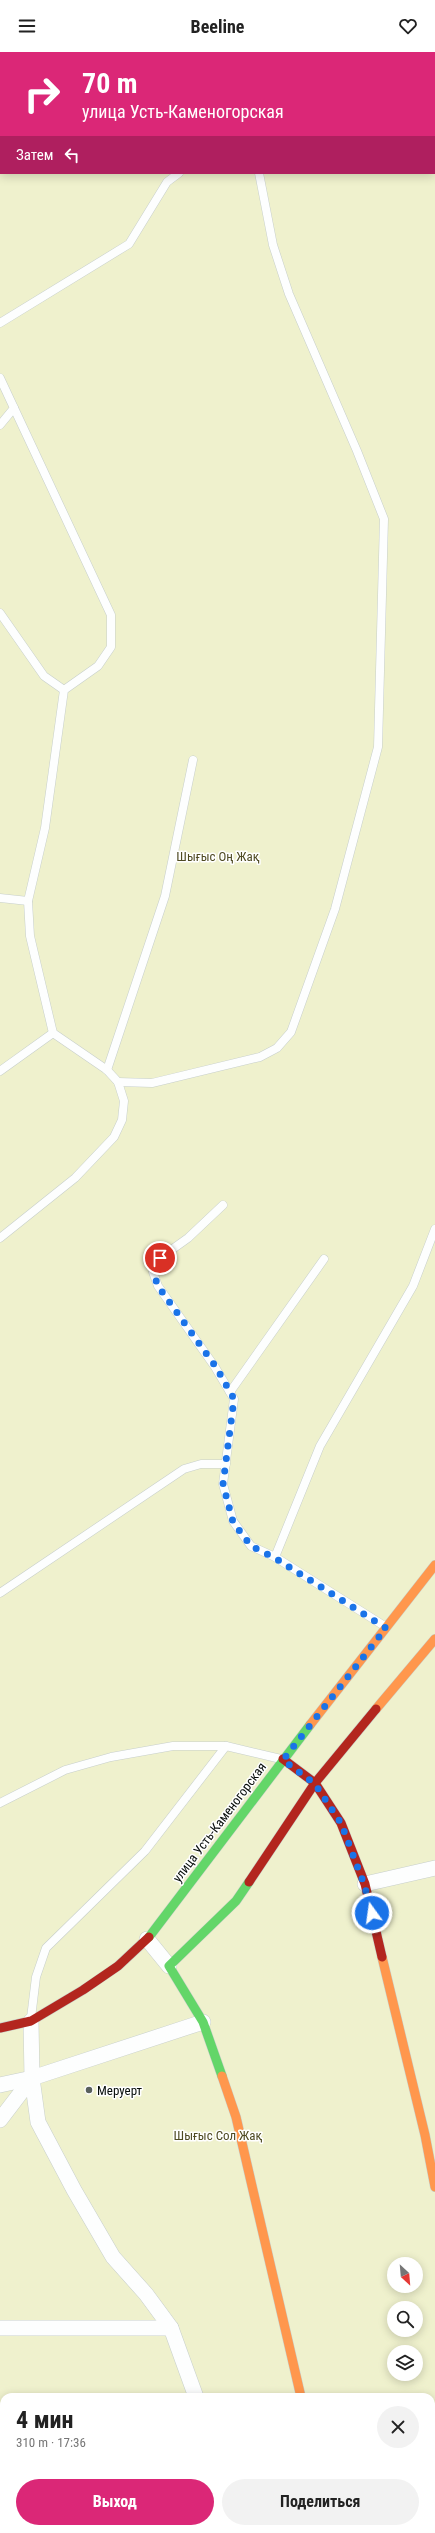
<!DOCTYPE html>
<html lang="ru">
<head>
<meta charset="utf-8">
<style>
	:root { --surface:#fff; --page:#f2f2f2; --text:#222; --muted:#767676; --accent:#db2777 }
	body { margin:0; font-family:"Roboto Condensed",sans-serif; background:var(--page); color:var(--text); height:100vh; display:flex; flex-direction:column; font-size:15px; white-space:nowrap }
	* { box-sizing:border-box; margin:0 }
	p { font-size:13px; color:var(--muted) }
	.icon { flex:none; width:22px; height:22px; fill:none; stroke:currentColor; stroke-width:2; stroke-linecap:round; stroke-linejoin:round }
	.map { position:relative; flex:1; overflow:hidden }
	.sheet { position:absolute; left:0px; top:2341px; width:435px; height:140px; display:flex; flex-direction:column; background:var(--surface); border-radius:12px 12px 0 0; box-shadow:0 2px 10px #0003 }
	.sheet>* { flex:none }
	.top-card { position:absolute; left:0px; top:0px; width:435px; height:122px; box-shadow:0 2px 10px #0003; background:#db2777; color:#fff; overflow:hidden }
	.needle { width:26px; rotate:154deg }
	.buttons { position:absolute; left:387px; top:2205px; display:grid; gap:8px }
	.buttons a { display:grid; place-items:center; width:36px; height:36px; border-radius:50%; background:var(--surface); box-shadow:0 2px 10px #0003; font-size:20px }
	.pin { position:absolute; display:grid; place-items:center; width:34px; height:34px; color:#fff; margin:-17px; border:2px solid #fff; border-radius:50%; box-shadow:0 1px 4px #0007 }
	.me { position:absolute; width:44px; margin:-22px; rotate:346deg; stroke-linejoin:round; filter:drop-shadow(0 0 3px #0008) }
	.turn { display:flex; align-items:center; gap:14px; height:84px; padding:0 16px; font-size:18px }
	.turn .icon { width:52px; height:52px; stroke-width:2.5 }
	.turn b { display:block; font-size:28px; line-height:34px }
	.then { display:flex; align-items:center; height:38px; padding:0 16px; background:#0003; gap:8px; font-size:15px }
	.round { display:grid; place-items:center; flex:none; width:42px; height:42px; border-radius:21px; background:var(--page) }
	.headline { display:flex; align-items:center; justify-content:space-between; height:68px; padding:0 16px }
	h1 { font-size:24px; font-weight:700; line-height:30px }
	.button { display:flex; gap:8px; margin-top:auto; padding:8px 16px }
	.button a { flex:1; height:46px; border-radius:24px; background:var(--accent); color:#fff; font-size:16px; font-weight:700; line-height:46px; text-align:center }
	.button a+a { background:var(--page); color:var(--text) }
	header { display:flex; justify-content:space-between; align-items:center; height:52px; padding:0 16px; background:var(--surface); font-size:18px; font-weight:700 }
	.map>svg:first-child { display:block }
	.green { fill:#eff1cd; fill-rule:evenodd }
	.lines { fill:none; stroke-linecap:round; stroke-linejoin:round }
	.lane-casing { stroke:#c7cfcb; stroke-width:9 }
	.street-casing { stroke:#c7cfcb; stroke-width:16 }
	.fast-casing { stroke:#c7cfcb; stroke-width:10 }
	.slow-casing { stroke:#c7cfcb; stroke-width:10 }
	.jam-casing { stroke:#c7cfcb; stroke-width:10 }
	.lane { stroke:#fdfefe; stroke-width:8 }
	.street { stroke:#fdfefe; stroke-width:15 }
	.fast { stroke:#63d668; stroke-width:9 }
	.slow { stroke:#ff974d; stroke-width:9 }
	.jam { stroke:#b3261e; stroke-width:9 }
	.route { stroke:#1a73e8; stroke-width:7; stroke-dasharray:0 12.6 }
	.poi-dot { fill:#59605c; stroke:#fff; stroke-width:1.5 }
	.labels { text-anchor:middle; stroke-width:3; stroke-linejoin:round; paint-order:stroke }
	.park-label { font-size:13px; fill:#4f4b23; stroke:#fff }
	.street-label { font-size:13px; fill:#070d0a; stroke:#fff }
	.poi-label { font-size:13px; fill:#070d0a; stroke:#fff; text-anchor:start }
</style>
</head>
<body>
<header><svg class="icon" aria-label="menu" viewBox="0 0 24 24"><path d="M4 6h16M4 12h16M4 18h16"/></svg>Beeline<svg class="icon" aria-label="heart" viewBox="0 0 24 24"><path d="M12 20l-8-8c-3-5 5-10 8-4 3-6 11-1 8 4z"/></svg></header>
<div class="map">
<svg width="435" height="2481" viewBox="0 0 435 2481">
	<rect width="100%" height="100%" fill="#f0faf5"/>
	<!-- green -->
	<path class="green" d="M0 0H435V2481H0ZM1 1H434V121H1ZM394 2212H416V2234H394ZM394 2256H416V2278H394ZM394 2300H416V2322H394ZM4 2345H431V2477H4Z"/>
	<g class="lines">
		<defs>
			<g id="lane">
				<polyline points="279,0 281,1"/>
				<polyline points="434,29 435,29"/>
				<polyline points="0,271 129,192 167,130 179,121"/>
				<polyline points="0,326 14,356 0,373"/>
				<polyline points="0,561 44,624 64,638"/>
				<polyline points="0,846 28,849"/>
				<polyline points="107,1018 165,844 193,708"/>
				<polyline points="0,1019 53,981"/>
				<polyline points="118,1030 152,1031 260,1005 277,996 291,980 335,857 378,695 384,467 357,399 289,242 273,193 259,121"/>
				<polyline points="223,1153 188,1186 160,1206 153,1220 158,1234 215,1315 234,1347 223,1432 233,1469 251,1494 275,1505"/>
				<polyline points="0,1186 75,1126 114,1085 122,1068 124,1049 118,1030 107,1018 53,981 30,884 28,849 45,776 64,638 98,614 111,595 111,563 14,356"/>
				<polyline points="230,1340 324,1207"/>
				<polyline points="0,1541 184,1417 201,1412 226,1412"/>
				<polyline points="386,1575 275,1505 320,1394 413,1234 435,1177"/>
				<polyline points="0,1751 65,1718 111,1705 173,1694 226,1694 281,1707"/>
				<polyline points="31,1966 36,1925 46,1896 145,1799 226,1694"/>
			</g>
			<g id="street">
				<polyline points="365,1832 435,1816"/>
				<polyline points="147,1887 169,1914"/>
				<polyline points="31,1969 32,2026 38,2070 74,2138 113,2205 146,2242 171,2276 196,2345"/>
				<polyline points="0,2033 32,2026 203,1970"/>
				<polyline points="0,2068 32,2026"/>
				<polyline points="0,2276 171,2276"/>
				<polyline points="431,2408 435,2407"/>
				<polyline points="0,2451 4,2451"/>
				<polyline points="213,2477 213,2481"/>
				<polyline points="262,2477 264,2481"/>
			</g>
			<g id="fast">
				<polyline points="149,1885 310,1673"/>
				<polyline points="222,2024 203,1970 169,1914 236,1849 249,1830"/>
			</g>
			<g id="slow">
				<polyline points="376,1657 435,1587"/>
				<polyline points="310,1673 435,1513"/>
				<polyline points="382,1905 425,2083 435,2135"/>
				<polyline points="222,2024 236,2065 301,2345"/>
			</g>
			<g id="jam">
				<polyline points="283,1707 315,1731 341,1771 365,1832 382,1905"/>
				<polyline points="249,1830 315,1731 376,1657"/>
				<polyline points="0,1976 31,1969 83,1938 118,1914 149,1885"/>
			</g>
		</defs>
		<!-- lane casing -->
		<use href="#lane" class="lane-casing"/>
		<!-- street casing -->
		<use href="#street" class="street-casing"/>
		<!-- fast casing -->
		<use href="#fast" class="fast-casing"/>
		<!-- slow casing -->
		<use href="#slow" class="slow-casing"/>
		<!-- jam casing -->
		<use href="#jam" class="jam-casing"/>
		<!-- lane -->
		<use href="#lane" class="lane"/>
		<!-- street -->
		<use href="#street" class="street"/>
		<!-- fast -->
		<use href="#fast" class="fast"/>
		<!-- slow -->
		<use href="#slow" class="slow"/>
		<!-- jam -->
		<use href="#jam" class="jam"/>
	</g>
	<g class="lines">
		<!-- route -->
		<polyline class="route" points="160,1206 153,1220 158,1234 216,1315 234,1347 223,1432 233,1470 251,1494 275,1506 386,1576 283,1708 315,1732 341,1771 364,1832 372,1861"/>
	</g>
	<!-- markers -->
	<circle class="poi-dot" cx="89" cy="2038" r="4"/>
	<g class="labels">
		<!-- park labels -->
		<g class="park-label">
			<text x="218" y="809">Шығыс Оң Жақ</text>
			<text x="218" y="2088">Шығыс Сол Жақ</text>
		</g>
		<!-- street labels -->
		<g class="street-label">
			<text transform="translate(219 1770) rotate(-53)" y="5">улица Усть-Каменогорская</text>
		</g>
		<!-- poi labels -->
		<g class="poi-label">
			<text x="97" y="2043">Меруерт</text>
		</g>
	</g>
</svg>
<div class="buttons">
<a><svg class="needle" viewBox="-14 -14 28 28"><path d="M0-13l5 13h-10z" fill="#e53935"/><path d="M0 13l5-13h-10z" fill="#767676"/></svg></a>
<a><svg class="icon" aria-label="search" viewBox="0 0 24 24"><circle cx="10" cy="10" r="6"/><path d="M15 15l6 6"/></svg></a>
<a><svg class="icon" aria-label="layers" viewBox="0 0 24 24"><path d="M12 4l9 5-9 5-9-5zM3 14l9 5 9-5"/></svg></a>
</div>
<div class="pin" style="left:160px;top:1206px;background:#d93025"><svg class="icon" aria-label="arrive" viewBox="0 0 24 24"><path d="M6 21V4h12l-3 4 3 4H6"/></svg></div>
<svg class="me" style="left:372px;top:1861px" viewBox="-20 -20 40 40"><circle r="17" fill="#1a73e8" stroke="#fff" stroke-width="3"/><path d="M0-11L8 9 0 5-8 9z" fill="#fff"/></svg>
<div class="top-card">
<div class="turn"><svg class="icon" aria-label="right" viewBox="0 0 24 24"><path d="M7 20v-9h11M14 6l5 5-5 5"/></svg><div><b>70 m</b>улица Усть-Каменогорская</div></div>
<div class="then">Затем<svg class="icon" aria-label="left" viewBox="0 0 24 24"><path d="M17 20v-9H6M10 6l-5 5 5 5"/></svg></div>
</div>
<section class="sheet">
<div class="headline"><div><h1>4 мин</h1><p>310 m · 17:36</p></div><a class="round"><svg class="icon" aria-label="close" viewBox="0 0 24 24"><path d="M6 6l12 12M18 6L6 18"/></svg></a></div>
<div class="button"><a>Выход</a><a>Поделиться</a></div>
</section>
</div>
</body>
</html>
